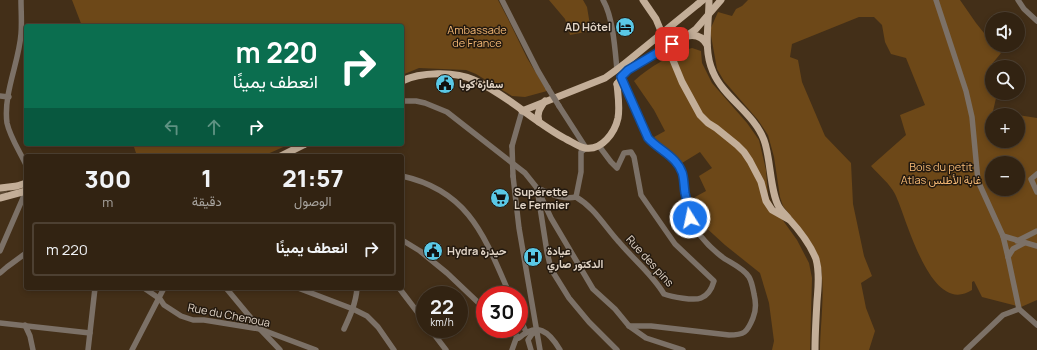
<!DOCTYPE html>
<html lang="ar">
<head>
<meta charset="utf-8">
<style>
	:root { --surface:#322312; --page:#3d2f20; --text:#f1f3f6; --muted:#a8a49f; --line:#4d4032 }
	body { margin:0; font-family:Manrope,Vazirmatn,sans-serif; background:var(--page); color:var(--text); direction:rtl; height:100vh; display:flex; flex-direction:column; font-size:15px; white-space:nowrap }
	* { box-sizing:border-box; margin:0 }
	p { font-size:13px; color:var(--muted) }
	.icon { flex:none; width:22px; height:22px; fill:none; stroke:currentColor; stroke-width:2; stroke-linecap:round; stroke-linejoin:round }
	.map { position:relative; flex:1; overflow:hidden; direction:ltr }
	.drawer { position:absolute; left:24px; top:154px; width:380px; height:136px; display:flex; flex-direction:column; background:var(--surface); border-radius:4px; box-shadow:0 2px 6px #0003,0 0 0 1px var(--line); direction:rtl }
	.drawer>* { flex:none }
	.guide { position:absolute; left:24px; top:24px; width:380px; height:122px; border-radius:4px; box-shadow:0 2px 6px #0003,0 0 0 1px var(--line); direction:rtl; background:#0b6e4f; color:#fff; overflow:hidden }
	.tools { position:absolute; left:985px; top:12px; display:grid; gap:8px }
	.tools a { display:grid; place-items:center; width:40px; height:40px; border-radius:50%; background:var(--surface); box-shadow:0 2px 6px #0003,0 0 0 1px var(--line); font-size:20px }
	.speed { position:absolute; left:416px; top:286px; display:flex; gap:8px; font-size:20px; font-weight:700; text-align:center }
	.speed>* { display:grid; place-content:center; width:52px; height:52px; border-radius:50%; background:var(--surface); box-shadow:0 2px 6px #0003,0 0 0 1px var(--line); line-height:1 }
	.speed small { font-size:10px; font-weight:400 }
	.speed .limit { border:6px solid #d22; background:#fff; color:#111 }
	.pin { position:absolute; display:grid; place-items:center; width:34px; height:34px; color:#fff; margin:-17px; border-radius:8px; box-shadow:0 2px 6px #0006 }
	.me { position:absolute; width:44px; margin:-22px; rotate:350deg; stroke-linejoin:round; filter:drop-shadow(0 0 3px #0008) }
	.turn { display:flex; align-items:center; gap:14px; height:84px; padding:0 20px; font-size:18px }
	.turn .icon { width:52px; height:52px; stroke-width:2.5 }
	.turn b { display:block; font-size:28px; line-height:34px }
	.lanes { display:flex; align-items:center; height:38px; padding:0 20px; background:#0003; justify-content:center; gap:20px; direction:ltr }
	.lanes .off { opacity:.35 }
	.eta { display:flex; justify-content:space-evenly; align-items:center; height:68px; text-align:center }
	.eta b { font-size:24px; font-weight:800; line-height:28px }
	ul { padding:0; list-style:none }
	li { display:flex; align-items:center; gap:12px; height:54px; margin:0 8px 6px; padding:0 12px; border:2px solid var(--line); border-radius:4px }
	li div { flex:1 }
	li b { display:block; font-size:15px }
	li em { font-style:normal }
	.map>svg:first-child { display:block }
	.green { fill:#6d4818; fill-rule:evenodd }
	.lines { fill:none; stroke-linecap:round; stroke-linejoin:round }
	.major-tunnel { stroke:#5b4832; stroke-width:7; stroke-dasharray:7 3.5; stroke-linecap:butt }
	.minor { stroke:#7c7167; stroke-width:5.5 }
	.major { stroke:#c3ae98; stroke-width:7 }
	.minor-bridge { stroke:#7c7167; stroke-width:5.5 }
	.major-bridge { stroke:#c3ae98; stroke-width:7 }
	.route-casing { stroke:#114b97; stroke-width:10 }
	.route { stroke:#1a73e8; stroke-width:7 }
	.labels { text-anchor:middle; stroke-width:3; stroke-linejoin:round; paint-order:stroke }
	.poi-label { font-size:11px; font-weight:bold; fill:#e1d4c6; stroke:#23190f; text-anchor:start }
	.park-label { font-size:11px; fill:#f5b975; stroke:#23190f }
	.street-label { font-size:11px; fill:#e1d4c6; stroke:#23190f }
</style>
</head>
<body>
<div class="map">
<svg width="1037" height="350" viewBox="0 0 1037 350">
	<rect width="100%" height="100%" fill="#432f18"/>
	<!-- green -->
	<g class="green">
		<polygon points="72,0 498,0 508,19 527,58 547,91 525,97 512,96 476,74 466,70 419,68 402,75 402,26 82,26"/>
		<polygon points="549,0 583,0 587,7 591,31 570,35 565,19"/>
		<path d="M748 0H960L976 23 992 43V45H994L1001 53 992 64V93H997V94L993 111 1018 115H992V141H1018V115L1037 118V300L1021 307 982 297 974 281 972 282V290C930 317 907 218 895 194 890 184 879 175 871 166L906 135 900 115 925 105 906 58 891 54 885 42 882 25 874 17H859L792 44 790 57 798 60 802 82 825 136 851 163 853 204 864 256 872 276 861 283 866 308 875 331 869 350H820C820 325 827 279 818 257 813 243 793 219 783 206L780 197 774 157 768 135 758 120 724 81 717 69 710 30 718 12 732 16 736 9 742 6ZM992 163H1018V189H992Z"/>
		<path d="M692 48 701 51 702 63 712 83 747 123 759 140 766 170 768 196 774 208 797 240 809 263 812 278 810 350H772L774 341 769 303 760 273 725 245 702 224 709 219 695 197 706 191 699 176 712 168 700 152 682 163 662 148 654 137 665 131 654 110 634 81C649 67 673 53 692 48Z"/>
		<polygon points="133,144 290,144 263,156 137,156"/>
	</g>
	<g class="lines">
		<!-- major-tunnel -->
		<polyline class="major-tunnel" points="0,193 24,187"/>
		<!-- minor -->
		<g class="minor">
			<path d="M21 0C21 11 22 23 21 34 19 62 3 94 7 123 10 137 20 152 26 165"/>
			<polyline points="502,0 538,71 548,88"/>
			<path d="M603 0C613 17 615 49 617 70"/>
			<polyline points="936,0 966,91 972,117 978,181 1003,236 1008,257 1019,309 1037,325"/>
			<polyline points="1018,0 1024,9 1037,21"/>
			<path d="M621 77 649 138C659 150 676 158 682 173 685 178 684 184 685 191 687 205 690 221 699 234 706 243 715 252 725 259 733 264 744 269 749 277 752 282 753 289 754 294 756 302 756 311 753 318 747 333 744 335 729 335L651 326H629"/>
			<polyline points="0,96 9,97"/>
			<polyline points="402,101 416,101 425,103 447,112 525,173 537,188 551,218 593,289 615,309 629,326 646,338 683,350"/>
			<polyline points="559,106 586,148 581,152 581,172 576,197"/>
			<polyline points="512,146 522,111"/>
			<path d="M599 146 611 162 617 168 624 153 631 152 634 157 641 195 675 244 714 281C712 288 709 295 701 298 694 301 672 297 664 294 652 274 634 260 619 242 605 227 595 208 576 197 562 200 550 193 537 188L547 252 551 269 569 298 589 322 617 350"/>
			<polyline points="1037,174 1031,179 1037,192"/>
			<path d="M402 176C470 191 485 238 510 295"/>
			<polyline points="513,176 519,228 540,350"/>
			<polyline points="1003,236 1037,246"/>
			<polyline points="402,240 420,251 447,273 485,309"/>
			<polyline points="1017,241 1037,231"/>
			<polyline points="0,251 26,191"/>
			<polyline points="1008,257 1013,249 1024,243"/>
			<polyline points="0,273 7,267 26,253"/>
			<polyline points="144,288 160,299 164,305 181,316 193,320 204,320 260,329 316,350"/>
			<polyline points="226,288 260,329 280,350"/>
			<polyline points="298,288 353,309 367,316 378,327 394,350"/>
			<polyline points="399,288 425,322"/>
			<polyline points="519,316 526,332"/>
			<polyline points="0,323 90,333"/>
			<polyline points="25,325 30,336 33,350"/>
			<path d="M344 329C350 316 356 303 357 288"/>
			<polyline points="430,329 446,350"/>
			<polyline points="509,329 517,336"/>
			<polyline points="88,350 95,288"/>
			<polyline points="132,350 164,288"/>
			<path d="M512 350 517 336 519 338C537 322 549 331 560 350"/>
			<polyline points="531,350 528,340 532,334 536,332"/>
			<polyline points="966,350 1003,315 1019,309"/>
		</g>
		<!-- major -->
		<g class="major">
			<polyline points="643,0 656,19 682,82 700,115 708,123 716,128 737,145 744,152 750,161 761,182 766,201 772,210 788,219"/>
			<path d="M709 0C709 24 703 50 713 72 724 98 754 113 764 140 771 159 770 192 779 207 782 212 786 215 789 219 800 231 810 244 816 259 820 273 818 288 817 301 816 318 815 334 815 350"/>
			<polyline points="698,4 703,0"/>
			<path d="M687 36C696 34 703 37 707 45"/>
			<polyline points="685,37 696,29 721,0"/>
			<path d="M402 81C420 72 455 71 474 80 506 94 534 122 566 139 572 142 579 147 585 148 602 151 615 132 618 118 620 107 618 95 617 84"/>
			<polyline points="617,84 624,74 628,70"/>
			<polyline points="522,111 605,78 623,65"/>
			<path d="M539 122C536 114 540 108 545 101"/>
			<polyline points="281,156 305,144"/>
			<polyline points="0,188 17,186 26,183"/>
			<polyline points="0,198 26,191"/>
		</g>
		<!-- minor-bridge -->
		<g class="minor-bridge">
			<polyline points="548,88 559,106"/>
			<polyline points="512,146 513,176"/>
		</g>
		<!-- major-bridge -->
		<g class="major-bridge">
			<polyline points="623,65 698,4"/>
			<polyline points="628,70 683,38"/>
		</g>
	</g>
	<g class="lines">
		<defs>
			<path id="route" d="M672 44 628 70 621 77 648 138C656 147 667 152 675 161 685 172 683 179 685 193 687 201 688 209 690 218"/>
		</defs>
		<!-- route casing -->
		<use href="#route" class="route-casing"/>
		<!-- route -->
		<use href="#route" class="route"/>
	</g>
	<!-- icons -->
	<defs>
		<symbol id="hotel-disc" viewBox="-11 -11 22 22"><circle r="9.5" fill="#5ac8e6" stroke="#23190f"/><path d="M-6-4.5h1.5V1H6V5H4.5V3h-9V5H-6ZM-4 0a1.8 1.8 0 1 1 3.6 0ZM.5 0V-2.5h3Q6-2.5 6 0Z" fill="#111"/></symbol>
		<symbol id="civic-disc" viewBox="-11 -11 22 22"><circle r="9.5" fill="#5ac8e6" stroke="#23190f"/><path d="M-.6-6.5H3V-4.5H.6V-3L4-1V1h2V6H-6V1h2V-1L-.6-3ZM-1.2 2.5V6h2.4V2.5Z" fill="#111"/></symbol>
		<symbol id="supermarket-disc" viewBox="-11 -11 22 22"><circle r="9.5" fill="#5ac8e6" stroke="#23190f"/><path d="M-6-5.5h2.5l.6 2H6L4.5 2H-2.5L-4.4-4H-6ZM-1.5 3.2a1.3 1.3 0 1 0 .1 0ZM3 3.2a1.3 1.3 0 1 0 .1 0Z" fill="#111"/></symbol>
		<symbol id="hospital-disc" viewBox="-11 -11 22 22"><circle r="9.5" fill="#5ac8e6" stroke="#23190f"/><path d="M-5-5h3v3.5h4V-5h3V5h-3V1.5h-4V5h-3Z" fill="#111"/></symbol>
	</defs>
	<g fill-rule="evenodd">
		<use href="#hotel-disc" x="614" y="16" width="22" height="22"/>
		<use href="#civic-disc" x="434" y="73" width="22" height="22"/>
		<use href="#supermarket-disc" x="489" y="187" width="22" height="22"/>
		<use href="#civic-disc" x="422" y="240" width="22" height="22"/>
		<use href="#hospital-disc" x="522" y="246" width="22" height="22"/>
	</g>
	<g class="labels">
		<!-- poi labels -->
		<g class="poi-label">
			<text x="611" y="31" text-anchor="end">AD Hôtel</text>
			<text x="459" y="88">سفارة كوبا</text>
			<text x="514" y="196">Supérette<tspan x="514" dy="13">Le Fermier</tspan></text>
			<text x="447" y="255">Hydra حيدرة</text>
			<text x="547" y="255">عيادة<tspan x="547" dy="13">الدكتور صاري</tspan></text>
		</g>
		<!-- park labels -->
		<g class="park-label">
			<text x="477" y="34">Ambassade<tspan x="477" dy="13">de France</tspan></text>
			<text x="941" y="171">Bois du petit<tspan x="941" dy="13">Atlas غابة الأطلس</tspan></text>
		</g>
		<!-- street labels -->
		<g class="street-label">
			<text transform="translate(650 261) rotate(48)" y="4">Rue des pins</text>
			<text transform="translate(229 315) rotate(11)" y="4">Rue du Chenoua</text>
		</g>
	</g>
</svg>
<div class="tools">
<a><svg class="icon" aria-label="sound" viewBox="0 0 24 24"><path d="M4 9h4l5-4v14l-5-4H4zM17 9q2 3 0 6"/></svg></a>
<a><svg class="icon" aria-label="search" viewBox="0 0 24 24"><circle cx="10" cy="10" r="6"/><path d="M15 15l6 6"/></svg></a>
<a>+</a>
<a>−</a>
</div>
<div class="speed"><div>22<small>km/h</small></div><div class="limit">30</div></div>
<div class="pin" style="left:672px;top:44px;background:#d93025"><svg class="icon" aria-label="arrive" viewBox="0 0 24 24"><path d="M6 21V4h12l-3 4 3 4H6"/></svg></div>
<svg class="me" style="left:690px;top:218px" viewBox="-20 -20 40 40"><circle r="17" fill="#1a73e8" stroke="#fff" stroke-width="3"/><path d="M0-11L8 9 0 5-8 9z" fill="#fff"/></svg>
<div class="guide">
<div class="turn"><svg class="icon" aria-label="right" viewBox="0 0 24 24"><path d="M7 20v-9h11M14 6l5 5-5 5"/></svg><div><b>220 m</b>انعطف يمينًا</div></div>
<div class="lanes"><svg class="icon off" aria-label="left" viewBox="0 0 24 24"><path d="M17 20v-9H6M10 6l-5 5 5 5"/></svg><svg class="icon off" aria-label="ahead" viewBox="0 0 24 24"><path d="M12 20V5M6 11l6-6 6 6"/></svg><svg class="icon" aria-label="right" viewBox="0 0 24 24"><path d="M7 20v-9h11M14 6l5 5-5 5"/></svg></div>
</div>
<section class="drawer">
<div class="eta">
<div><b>21:57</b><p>الوصول</p></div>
<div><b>1</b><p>دقيقة</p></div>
<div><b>300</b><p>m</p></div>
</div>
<ul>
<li><svg class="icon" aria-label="right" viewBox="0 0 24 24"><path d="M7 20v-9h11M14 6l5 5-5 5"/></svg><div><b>انعطف يمينًا</b></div><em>220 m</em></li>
</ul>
</section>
</div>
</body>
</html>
